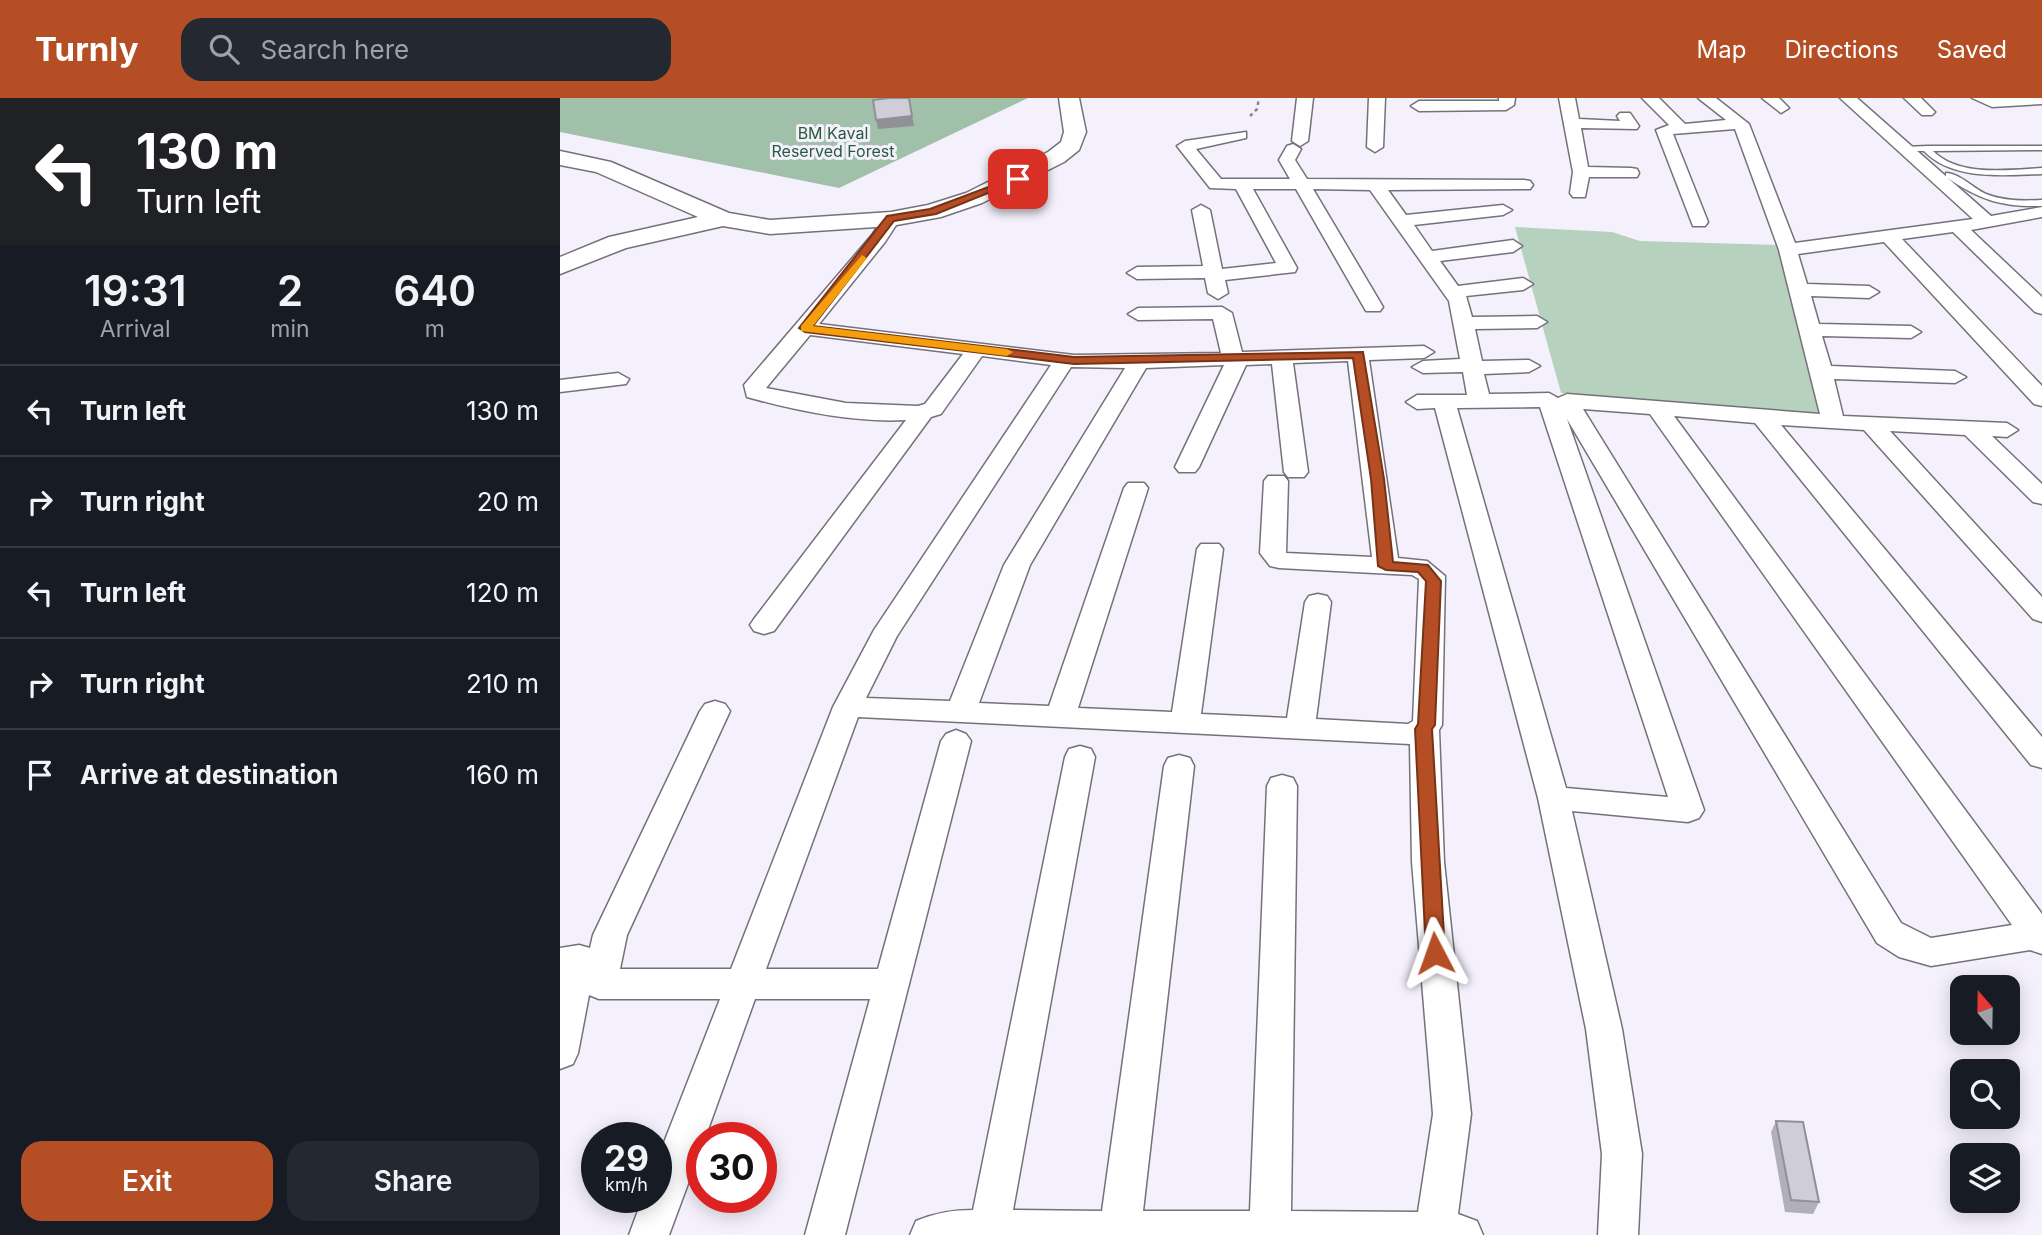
<!DOCTYPE html>
<html lang="en">
<head>
<meta charset="utf-8">
<style>
	:root { --surface:#171b24; --page:#242831; --text:#f1f3f6; --muted:#9ea1a6; --line:#363941; --accent:#b54e24 }
	body { margin:0; font-family:Inter,sans-serif; background:var(--page); color:var(--text); height:100vh; display:flex; flex-direction:column; font-size:26px; white-space:nowrap }
	* { box-sizing:border-box; margin:0 }
	p { font-size:23px; color:var(--muted) }
	.icon { flex:none; width:38px; height:38px; fill:none; stroke:currentColor; stroke-width:2; stroke-linecap:round; stroke-linejoin:round }
	.map { position:relative; flex:1; overflow:hidden }
	.drawer { display:flex; flex-direction:column; background:var(--surface); width:560px }
	.drawer>* { flex:none }
	.top-card { background:#202124; color:#fff; overflow:hidden }
	.needle { width:46px; rotate:340deg }
	.controls { position:absolute; left:1390px; top:877px; display:grid; gap:14px }
	.controls a { display:grid; place-items:center; width:70px; height:70px; border-radius:14px; background:var(--surface); box-shadow:0 4px 18px #0003; font-size:35px }
	.speed { position:absolute; left:21px; top:1024px; display:flex; gap:14px; font-size:35px; font-weight:700; text-align:center }
	.speed>* { display:grid; place-content:center; width:91px; height:91px; border-radius:50%; background:var(--surface); box-shadow:0 4px 18px #0003; line-height:1 }
	.speed small { font-size:18px; font-weight:400 }
	.speed .limit { border:10px solid #d22; background:#fff; color:#111 }
	.pin { position:absolute; display:grid; place-items:center; width:60px; height:60px; color:#fff; margin:-30px; border-radius:14px; box-shadow:0 4px 10px #0006 }
	.me { position:absolute; width:77px; margin:-38px; rotate:356deg; stroke-linejoin:round; filter:drop-shadow(0 0 5px #0008) }
	.turn { display:flex; align-items:center; gap:24px; height:147px; padding:0 21px; font-size:32px }
	.turn .icon { width:91px; height:91px; stroke-width:2.5 }
	.turn b { display:block; font-size:49px; line-height:60px }
	.eta { display:flex; justify-content:space-evenly; align-items:center; height:119px; text-align:center }
	.eta b { font-size:42px; font-weight:600; line-height:49px }
	.action { display:flex; gap:14px; margin-top:auto; padding:14px 21px }
	.action a { flex:1; height:80px; border-radius:21px; background:var(--accent); color:#fff; font-size:28px; font-weight:600; line-height:80px; text-align:center }
	.action a+a { background:var(--page); color:var(--text) }
	ul { padding:0; list-style:none }
	li { display:flex; align-items:center; gap:21px; height:91px; padding:0 21px; border-top:2px solid var(--line) }
	li div { flex:1 }
	li b { display:block; font-size:26px }
	li em { font-style:normal }
	header { display:flex; align-items:center; gap:42px; box-sizing:border-box; height:98px; padding:0 35px; background:var(--accent); color:#fff }
	header strong { font-size:33px }
	nav { display:flex; gap:38px; margin-inline-start:auto; font-size:24px }
	.search { width:490px; height:63px; background:var(--page); display:flex; align-items:center; gap:18px; box-sizing:border-box; padding:0 24px; border-radius:21px; color:var(--muted); font-size:26px }
	main { display:flex; flex:1; min-height:0 }
	.map>svg:first-child { display:block }
	.green { fill:#b6d1be }
	.forest { fill:#a0c0aa }
	.lines { fill:none; stroke-linecap:round; stroke-linejoin:round }
	.lane-casing { stroke:#74717a; stroke-width:3 }
	.street-casing { stroke:#74717a; stroke-width:3 }
	.secondary-casing { stroke:#74717a; stroke-width:3 }
	.path { stroke:#88868d; stroke-width:2.5; stroke-dasharray:3.5 3.5; stroke-linecap:butt }
	.lane { fill:#fff; fill-rule:evenodd }
	.street { fill:#fff; fill-rule:evenodd }
	.secondary { fill:#fff; fill-rule:evenodd }
	.wall { fill:#b1b0ba }
	.shaded-wall { fill:#909097 }
	.building { fill:#cecdd8; stroke:#909097; stroke-width:2 }
	.route { fill:#b54e24; stroke:#763317; stroke-width:2 }
	.slow { fill:#f59e0b }
	.labels { text-anchor:middle; stroke-width:6; stroke-linejoin:round; paint-order:stroke }
	.far-park-label { font-size:16px; fill:#275a3b; stroke:#f4f1fc }
</style>
</head>
<body>
<header>
<strong>Turnly</strong>
<div class="search"><svg class="icon" aria-label="search" viewBox="0 0 24 24"><circle cx="10" cy="10" r="6"/><path d="M15 15l6 6"/></svg>Search here</div>
<nav><a>Map</a><a>Directions</a><a>Saved</a></nav>
</header>
<main>
<section class="drawer">
<div class="top-card">
<div class="turn"><svg class="icon" aria-label="left" viewBox="0 0 24 24"><path d="M17 20v-9H6M10 6l-5 5 5 5"/></svg><div><b>130 m</b>Turn left</div></div>
</div>
<div class="eta">
<div><b>19:31</b><p>Arrival</p></div>
<div><b>2</b><p>min</p></div>
<div><b>640</b><p>m</p></div>
</div>
<ul>
<li><svg class="icon" aria-label="left" viewBox="0 0 24 24"><path d="M17 20v-9H6M10 6l-5 5 5 5"/></svg><div><b>Turn left</b></div><em>130 m</em></li>
<li><svg class="icon" aria-label="right" viewBox="0 0 24 24"><path d="M7 20v-9h11M14 6l5 5-5 5"/></svg><div><b>Turn right</b></div><em>20 m</em></li>
<li><svg class="icon" aria-label="left" viewBox="0 0 24 24"><path d="M17 20v-9H6M10 6l-5 5 5 5"/></svg><div><b>Turn left</b></div><em>120 m</em></li>
<li><svg class="icon" aria-label="right" viewBox="0 0 24 24"><path d="M7 20v-9h11M14 6l5 5-5 5"/></svg><div><b>Turn right</b></div><em>210 m</em></li>
<li><svg class="icon" aria-label="arrive" viewBox="0 0 24 24"><path d="M6 21V4h12l-3 4 3 4H6"/></svg><div><b>Arrive at destination</b></div><em>160 m</em></li>
</ul>
<div class="action"><a>Exit</a><a>Share</a></div>
</section>
<div class="map">
<svg width="1482" height="1137" viewBox="0 0 1482 1137">
	<rect width="100%" height="100%" fill="#f4f1fc"/>
	<!-- green -->
	<polygon class="green" points="955,129 1052,134 1080,143 1220,147 1263,317 1001,295"/>
	<!-- forest -->
	<polygon class="forest" points="0,0 468,0 279,90 0,34"/>
	<g class="lines">
		<defs>
			<g id="lane">
				<path d="M1368 48H1482V52L1373 53C1399 79 1448 72 1482 70V76C1443 77 1393 83 1364 53H1344L1340 51 1344 49Z"/>
				<path d="M1386 75C1399 75 1413 90 1426 96 1444 103 1463 103 1482 102V108C1441 109 1420 102 1386 79Z"/>
			</g>
			<g id="street">
				<polygon points="737,0 753,0 748,43 740,48 732,43"/>
				<polygon points="809,0 825,0 823,49 815,54 807,49"/>
				<polygon points="939,0 955,0 954,7 946,12 859,13 851,8 859,3 939,3"/>
				<polygon points="999,0 1015,0 1019,21 1060,23 1057,18 1060,15 1070,15 1079,28 1077,31 1021,30 1028,69 1071,70 1077,71 1079,75 1077,79 1029,79 1025,99 1013,99 1010,95 1013,74"/>
				<path d="M1082 0H1099L1125 26 1166 22 1138 0H1156L1189 26 1235 145 1413 121 1280 0H1297L1431 118 1482 109V119L1411 132 1482 199V216L1475 214 1393 134 1342 141 1482 288V308L1474 306 1324 144 1238 156 1247 186 1309 188 1319 194 1309 200 1251 198 1259 226 1351 228 1361 234 1351 240 1262 238 1271 268 1395 273 1406 279 1395 285 1274 281 1283 318 1447 325 1458 332 1447 339 1432 338 1482 386V406L1473 404 1405 337 1330 333 1482 499V524L1473 521 1304 332 1221 327 1482 639V670L1471 667 1195 325 1114 318 1482 816V856L1470 852 1371 868 1339 859 1317 845 1007 321 1144 712 1139 720 1128 724 1012 713 1062 931 1082 1056 1078 1137H1038L1042 1056 1026 931 978 700 875 310 857 311 846 304 857 297H907L903 274 863 275 852 269 863 263 900 261 889 203 810 92 753 91 823 209 820 213H806L736 91H693L737 170 735 174 665 182 668 195 658 201 648 195 645 180 577 181 567 175 577 169 643 168 632 112 641 107 650 112 662 171 716 165 676 91 650 90 617 48 625 43 686 34V40L636 51 661 81H730L719 62 727 48 733 46 741 51 735 62 747 81 964 82 970 83 973 87 970 91 828 92 846 117 943 107 952 112 943 117 854 127 872 153 953 142 962 148 953 154 880 163 898 188 963 180 973 186 963 192 906 198 912 219 977 218 987 224 977 230 915 231 922 263 969 262 980 268 969 274 924 276 929 296 989 295 998 300 1007 296 1260 316 1219 152 1175 31 1113 36 1148 124 1145 128H1133L1096 32 1109 27ZM980 309 1108 699 1006 690 897 310ZM1023 311 1090 316 1452 827 1371 840 1341 825Z"/>
				<polygon points="1202,0 1219,0 1229,10 1221,15"/>
				<polygon points="1344,0 1361,0 1375,14 1372,17 1362,17"/>
				<polygon points="1412,0 1482,0 1482,6 1432,9"/>
				<path d="M331 116 340 121 325 144 259 226 514 257 661 255 653 221 578 222 568 216 578 210 662 209 672 215 682 254 864 248 874 254 864 260 809 262 838 460 867 463 885 478 882 627 879 632 884 764 911 1016 898 1116 917 1123 923 1137H350L356 1123C375 1115 392 1112 413 1112L505 659 509 651 520 648 531 651 535 659 453 1112 542 1113 604 668 608 660 619 657 630 660 634 668 583 1113H690L707 688 711 680 722 677 733 680 737 688 731 1113 858 1114 873 1016 852 764 850 646 298 619 206 871H318L381 643 386 636 396 632 406 636 411 643 285 1137H245L310 901H195L145 1040H142V1048L109 1137H69L83 1099H96V1065L160 901H39L29 897 18 955 13 966 0 971V850L19 847 30 850 33 837 140 613 145 606 155 603 165 606 170 613 67 837 60 871H171L273 609 314 532 491 267 422 258 381 316 371 319 214 533 204 536 194 533 190 527 194 521 346 322C294 325 237 313 187 299L184 287 312 137 325 117ZM250 237 403 256 365 306 358 308 286 305 206 290ZM788 263 812 459 726 455 728 383 724 378H708L704 383 700 455 710 468 719 470 852 477 859 481 853 623 848 626 756 621 771 504 767 498 758 496 749 498 745 504 727 620 641 616 663 451 659 446H641L637 451 612 614 518 610 588 390 584 385H568L564 390 489 608 419 605 470 467 586 270 664 267 615 369 619 374H635L639 369 686 267 712 266 724 374 728 379H744L748 374 733 265ZM511 269 565 270 444 467 390 603 306 600 337 538Z"/>
				<polygon points="58,275 69,281 66,286 0,294 0,282"/>
			</g>
			<polygon id="secondary" points="499,0 519,0 526,34 519,52 504,64 422,105 381,119 331,128 210,136 163,128 66,150 0,176 0,159 49,139 138,119 36,74 0,67 0,53 51,64 169,115 210,122 331,114 368,107 406,95 488,54 501,44 504,34"/>
		</defs>
		<!-- lane casing -->
		<use href="#lane" class="lane-casing"/>
		<!-- street casing -->
		<use href="#street" class="street-casing"/>
		<!-- secondary casing -->
		<use href="#secondary" class="secondary-casing"/>
		<!-- path -->
		<polyline class="path" points="690,18 697,11 699,0"/>
		<!-- lane -->
		<use href="#lane" class="lane"/>
		<!-- street -->
		<use href="#street" class="street"/>
		<!-- secondary -->
		<use href="#secondary" class="secondary"/>
	</g>
	<!-- wall -->
	<polygon class="wall" points="1216,1023 1259,1104 1253,1116 1225,1114 1211,1034"/>
	<!-- shaded-wall -->
	<polygon class="shaded-wall" points="349,0 354,28 318,31 316,22"/>
	<!-- building -->
	<g class="building">
		<polygon points="329,0 349,0 352,18 316,22 313,2"/>
		<polygon points="1216,1023 1243,1024 1259,1104 1231,1102"/>
	</g>
	<!-- route -->
	<polygon class="route" points="455,79 463,81 376,116 334,123 253,228 514,259 803,254 824,381 833,464 868,467 881,483 875,627 872,631 885,855 882,861 868,861 866,855 855,631 858,626 866,483 858,474 826,472 818,468 811,381 793,260 514,266 245,234 239,230 327,118 370,111"/>
	<!-- slow -->
	<polygon class="slow" points="302,157 307,160 253,228 447,251 453,254 447,258 241,233 241,228"/>
	<g class="labels">
		<!-- far-park labels -->
		<g class="far-park-label">
			<text x="273" y="41">BM Kaval<tspan x="273" dy="18">Reserved Forest</tspan></text>
		</g>
	</g>
</svg>
<div class="controls">
<a><svg class="needle" viewBox="-14 -14 28 28"><path d="M0-13l5 13h-10z" fill="#e53935"/><path d="M0 13l5-13h-10z" fill="#9ea1a6"/></svg></a>
<a><svg class="icon" aria-label="search" viewBox="0 0 24 24"><circle cx="10" cy="10" r="6"/><path d="M15 15l6 6"/></svg></a>
<a><svg class="icon" aria-label="layers" viewBox="0 0 24 24"><path d="M12 4l9 5-9 5-9-5zM3 14l9 5 9-5"/></svg></a>
</div>
<div class="speed"><div>29<small>km/h</small></div><div class="limit">30</div></div>
<div class="pin" style="left:458px;top:81px;background:#d93025"><svg class="icon" aria-label="arrive" viewBox="0 0 24 24"><path d="M6 21V4h12l-3 4 3 4H6"/></svg></div>
<svg class="me" style="left:875px;top:855px" viewBox="-20 -20 40 40"><path d="M0-17L14 15 0 8-14 15z" fill="#b54e24" stroke="#fff" stroke-width="4"/></svg>
</div>
</main>
</body>
</html>
